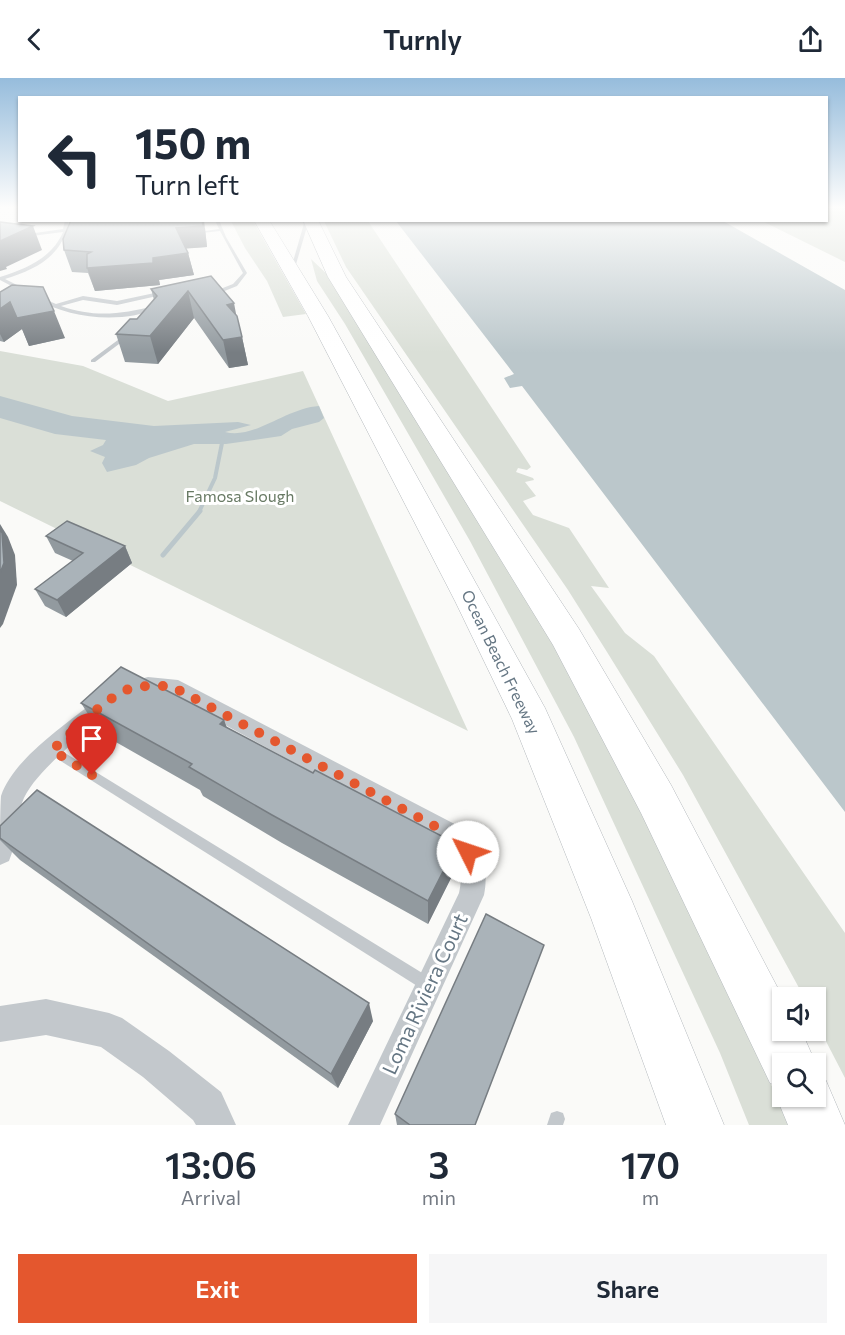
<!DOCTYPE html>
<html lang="en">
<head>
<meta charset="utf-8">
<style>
	:root { --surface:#fff; --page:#f6f6f7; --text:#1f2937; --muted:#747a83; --accent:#e4572e }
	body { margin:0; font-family:Commissioner,sans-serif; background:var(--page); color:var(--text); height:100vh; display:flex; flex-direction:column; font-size:22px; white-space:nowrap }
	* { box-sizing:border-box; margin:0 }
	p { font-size:20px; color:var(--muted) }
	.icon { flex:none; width:33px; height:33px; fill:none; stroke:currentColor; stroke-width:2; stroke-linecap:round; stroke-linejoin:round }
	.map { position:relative; height:1047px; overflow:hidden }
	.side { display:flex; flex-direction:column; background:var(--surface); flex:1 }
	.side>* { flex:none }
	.top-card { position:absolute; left:18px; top:18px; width:810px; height:126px; border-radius:0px; box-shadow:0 2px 4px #0004; background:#fff; color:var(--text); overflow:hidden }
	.fabs { position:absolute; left:772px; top:909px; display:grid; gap:12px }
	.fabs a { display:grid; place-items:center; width:54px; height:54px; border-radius:0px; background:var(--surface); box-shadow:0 2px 4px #0004; font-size:30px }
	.pin { position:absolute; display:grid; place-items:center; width:51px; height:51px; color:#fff; margin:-62px -26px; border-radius:50% 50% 50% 0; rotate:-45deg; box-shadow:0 0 6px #0007 }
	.pin .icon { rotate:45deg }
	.me { position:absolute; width:66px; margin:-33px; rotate:311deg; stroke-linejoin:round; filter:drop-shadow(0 0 4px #0008) }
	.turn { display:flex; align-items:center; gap:21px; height:126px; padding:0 18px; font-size:27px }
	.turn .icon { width:78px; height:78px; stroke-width:2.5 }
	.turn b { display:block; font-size:42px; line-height:51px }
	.eta { display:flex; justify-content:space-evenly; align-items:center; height:102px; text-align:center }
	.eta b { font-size:36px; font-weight:600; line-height:42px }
	.primary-button { display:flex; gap:12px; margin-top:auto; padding:12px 18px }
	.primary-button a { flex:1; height:69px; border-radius:0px; background:var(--accent); color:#fff; font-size:24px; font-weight:600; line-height:69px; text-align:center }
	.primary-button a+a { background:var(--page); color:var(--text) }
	header { display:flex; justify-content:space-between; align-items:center; height:78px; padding:0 18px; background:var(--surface); font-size:27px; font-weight:600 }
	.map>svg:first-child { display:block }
	.green { fill:#dadfd7 }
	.water { fill:#bbc7cb }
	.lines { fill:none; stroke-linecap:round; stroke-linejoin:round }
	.stream-far1 { stroke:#bbc7cb; stroke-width:4 }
	.stream { stroke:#bbc7cb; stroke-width:5 }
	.motorway-casing { stroke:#b4b9bd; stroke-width:1 }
	.service { fill:#c3c8cc; fill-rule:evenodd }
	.minor { fill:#c3c8cc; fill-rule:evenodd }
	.tertiary { fill:#c3c8cc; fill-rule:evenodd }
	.motorway { fill:#fff; fill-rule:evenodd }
	.wall { fill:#929a9f }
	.shaded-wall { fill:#777d82 }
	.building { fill:#aab3b9; stroke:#777d82; stroke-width:1.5 }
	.route { stroke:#e4572e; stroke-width:10; stroke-dasharray:0 18 }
	.labels { text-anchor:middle; stroke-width:6; stroke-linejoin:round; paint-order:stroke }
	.park-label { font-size:16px; fill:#687a64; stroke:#fff }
	.street-label { font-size:16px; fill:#657683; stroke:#fff }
	.near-street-label { font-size:20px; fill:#657683; stroke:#fff }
</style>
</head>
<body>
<header><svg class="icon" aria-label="back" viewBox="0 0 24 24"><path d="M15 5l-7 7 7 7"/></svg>Turnly<svg class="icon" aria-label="share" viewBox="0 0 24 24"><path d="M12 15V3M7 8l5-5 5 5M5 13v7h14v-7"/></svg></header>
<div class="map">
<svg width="845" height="1047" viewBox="0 0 845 1047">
	<rect width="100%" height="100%" fill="#fafaf8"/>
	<!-- green -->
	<g class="green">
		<polygon points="827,129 845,129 845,184 762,143 826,142"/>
		<polygon points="231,143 253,143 306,236 283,239 267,203 245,170"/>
		<polygon points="324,143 368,143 531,389 527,392 518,390 516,394 533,400 534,402 525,404 536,418 523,423 533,437 569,450 609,510 591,508 625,555 654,578 845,855 845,1000 816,944 816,920 804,919 683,697 607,574 568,512 346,189"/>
		<polygon points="311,181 330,199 521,505 647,740 790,1047 749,1047 720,975 574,659 470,463 345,246 317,203"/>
		<polygon points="0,273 83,288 168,323 303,293 468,653 0,423"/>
	</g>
	<!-- water -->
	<g class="water">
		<polygon points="396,143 723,143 845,212 845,734 522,308 510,310 504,300 514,296"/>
		<path d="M0 318 72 338 154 348 238 344 251 347 225 354C254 362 286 330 319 328L324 340 319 344 292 351 281 358 226 366H194L149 380 136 387 107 394 102 385 105 379 90 373 103 367 106 362 55 356 0 340Z"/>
	</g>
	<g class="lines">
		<!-- stream-far1 -->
		<polyline class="stream-far1" points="199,434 215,400 223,360"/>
		<!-- stream -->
		<polyline class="stream" points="163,477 200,433"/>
		<defs>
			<g id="motorway">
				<polygon points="254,142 269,142 328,238 545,630 632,823 724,1047 666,1047 591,840 512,641 455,523 308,238"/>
				<polygon points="303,142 318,142 346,199 579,551 671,707 783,920 783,952 801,952 816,986 783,986 783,1018 816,1018 816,995 824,998 845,1047 788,1047 776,1018 779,1009 770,1005 641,735 553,567 328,199"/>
			</g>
		</defs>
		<!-- motorway casing -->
		<use href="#motorway" class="motorway-casing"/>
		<!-- service -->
		<g class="service">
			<path d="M65 142H69C63 178 37 191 5 201L25 211V213H21L0 202V199C26 191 52 180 63 154L0 162V160L63 151Z"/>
			<polygon points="215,142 219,142 226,159 247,195 237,208 212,218 210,217 210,215 233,206 243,195 220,153 193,156 191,155 219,151"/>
			<polygon points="305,142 309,142 294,193 290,194"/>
			<path d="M164 213 166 214V216L117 227 83 222 61 228C95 240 121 236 155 228L158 230C123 246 69 241 37 221L42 220 56 226 83 218 117 223Z"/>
			<polygon points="126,256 131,257 95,284 91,284 91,282"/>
			<polygon points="52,667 432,901 434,906 432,911 427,913 422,911 48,675 47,672 48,669"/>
			<polygon points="557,1033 563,1035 565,1041 563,1047 547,1047 551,1035"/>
		</g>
		<!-- minor -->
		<g class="minor">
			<path d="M148 599 178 602 468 753C482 773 489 793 484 817L380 1047H348L459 815C463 797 460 784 450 769L168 616C155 615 135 620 125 617L122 611 125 605Z"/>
			<path d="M108 616 115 618 118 624 115 630C89 653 33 693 22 725 15 744 17 765 9 783L0 787C0 770 0 732 1 718 14 679 70 644 101 618Z"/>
		</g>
		<!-- tertiary -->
		<polygon class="tertiary" points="46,921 109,935 122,940 169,973 221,1014 236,1047 196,1047 193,1042 143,999 101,969 46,957 0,964 0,928"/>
		<!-- motorway -->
		<use href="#motorway" class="motorway"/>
	</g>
	<!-- wall -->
	<g class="wall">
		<polygon points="205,150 207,169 186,170 188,175 194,197 159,202 160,207 95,213 88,195 72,194 64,172 63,161"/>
		<polygon points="211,198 236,237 242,259 248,287 229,290 194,240 158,286 125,284 116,256 137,241 154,222 151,211"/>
		<polygon points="0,214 65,260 29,268 22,251 4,264 0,263"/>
		<polygon points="46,458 125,468 132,485 66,539 45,528 35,511 73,483 55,475"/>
		<polygon points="81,625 224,642 226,649 455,792 428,846 282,765 203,718 200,712 100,655"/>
		<polygon points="0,748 373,943 338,1010 20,782 0,762"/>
		<polygon points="395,1036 475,1047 397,1047"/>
	</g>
	<!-- shaded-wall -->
	<g class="shaded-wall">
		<polygon points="137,142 204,142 207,169 181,171"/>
		<polygon points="33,148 42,172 6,189 7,191 0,193 0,163"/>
		<polygon points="188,175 194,197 159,202 160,207 95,213 87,190"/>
		<polygon points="188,213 194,240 158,286 150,258"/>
		<polygon points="10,224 54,233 65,260 29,268 22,251 4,264 0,256 0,231"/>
		<polygon points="234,225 239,252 227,227"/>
		<polygon points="242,259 248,287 229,290 223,262"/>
		<polygon points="0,446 8,459 15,477 17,507 3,546 0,550"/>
		<polygon points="125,468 132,485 66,539 57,522"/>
		<polygon points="224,642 235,672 220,646"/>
		<polygon points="457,766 455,792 428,846 428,823"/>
		<polygon points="369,925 373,943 338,1010 331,996"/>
	</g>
	<!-- building -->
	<g class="building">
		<polygon points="71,142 202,142 203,148 176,150 188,175 153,180 153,185 87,190 87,176 91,174 64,172 63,161"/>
		<polygon points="0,144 33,148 0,163"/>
		<polygon points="211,198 234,225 227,227 237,238 242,259 223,262 188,213 150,258 116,256 130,241 137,241 157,218 151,211"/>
		<polygon points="12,207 43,209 54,233 17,240 10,224 0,231 0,214"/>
		<polygon points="67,443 125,468 57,522 35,511 83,475 46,458"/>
		<polygon points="0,451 2,455 4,485 0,495"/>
		<polygon points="121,589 224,642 220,646 313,695 315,692 457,766 428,823 272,737 189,689 192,686 81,625"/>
		<polygon points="37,712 369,925 331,996 0,760 0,748"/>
		<polygon points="486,836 544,867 475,1047 410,1047 395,1036"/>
	</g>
	<!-- sky -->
	<linearGradient id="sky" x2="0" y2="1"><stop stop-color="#96bcdc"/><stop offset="0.47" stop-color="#fdfdfc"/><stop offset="1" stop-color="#fdfdfc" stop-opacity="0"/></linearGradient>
	<rect width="845" height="275" fill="url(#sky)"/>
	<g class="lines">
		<!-- route -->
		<path class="route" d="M92 697 52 672C72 655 106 619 129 611 143 607 157 608 171 608L459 761 468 774"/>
	</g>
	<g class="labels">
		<!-- park labels -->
		<g class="park-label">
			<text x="240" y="424">Famosa Slough</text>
		</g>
		<!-- street labels -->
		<g class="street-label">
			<text transform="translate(501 584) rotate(64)" y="6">Ocean Beach Freeway</text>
		</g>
		<!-- near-street labels -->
		<g class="near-street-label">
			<text transform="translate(425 916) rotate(-65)" y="7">Loma Riviera Court</text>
		</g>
	</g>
</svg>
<div class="fabs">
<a><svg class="icon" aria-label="sound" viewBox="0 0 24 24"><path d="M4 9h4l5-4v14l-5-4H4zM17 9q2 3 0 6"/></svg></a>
<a><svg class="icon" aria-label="search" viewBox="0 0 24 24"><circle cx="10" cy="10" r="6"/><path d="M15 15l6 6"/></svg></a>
</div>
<div class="pin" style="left:92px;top:697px;background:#d93025"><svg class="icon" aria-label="arrive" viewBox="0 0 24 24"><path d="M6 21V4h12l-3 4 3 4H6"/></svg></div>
<svg class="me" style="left:468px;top:774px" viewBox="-20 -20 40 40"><circle r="19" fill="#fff"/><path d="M0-13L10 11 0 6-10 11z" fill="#e4572e"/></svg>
<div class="top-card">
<div class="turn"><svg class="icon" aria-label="left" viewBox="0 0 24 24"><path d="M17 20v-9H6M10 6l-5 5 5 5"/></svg><div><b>150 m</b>Turn left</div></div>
</div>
</div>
<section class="side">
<div class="eta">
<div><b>13:06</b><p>Arrival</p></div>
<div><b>3</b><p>min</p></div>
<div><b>170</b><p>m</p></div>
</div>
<div class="primary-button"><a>Exit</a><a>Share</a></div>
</section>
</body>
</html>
